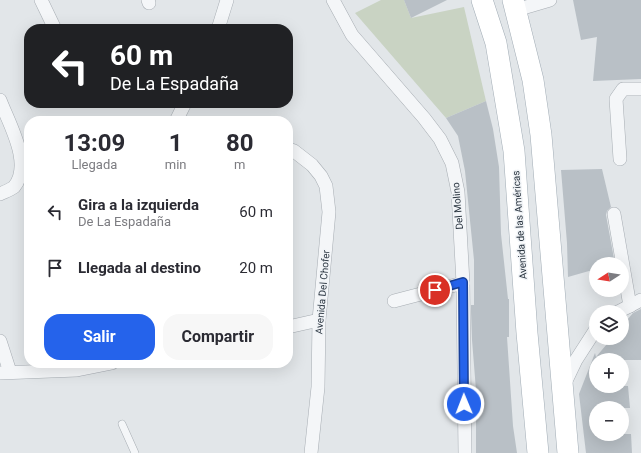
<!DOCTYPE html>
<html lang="es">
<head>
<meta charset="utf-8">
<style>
	:root { --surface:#fff; --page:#f7f7f7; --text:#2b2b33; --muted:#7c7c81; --accent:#2563eb }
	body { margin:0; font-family:Roboto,sans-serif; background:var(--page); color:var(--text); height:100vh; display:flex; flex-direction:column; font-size:15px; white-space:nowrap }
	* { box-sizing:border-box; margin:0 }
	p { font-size:13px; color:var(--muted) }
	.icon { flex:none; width:22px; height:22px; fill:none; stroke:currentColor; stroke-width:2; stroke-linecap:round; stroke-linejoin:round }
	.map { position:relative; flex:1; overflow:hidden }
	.details { position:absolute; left:24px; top:116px; width:269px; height:252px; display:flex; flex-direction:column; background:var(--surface); border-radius:16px; box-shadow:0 4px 16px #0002 }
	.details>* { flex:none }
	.banner { position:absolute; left:24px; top:24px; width:269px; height:84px; border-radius:16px; box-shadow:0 4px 16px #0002; background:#202124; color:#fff; overflow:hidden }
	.needle { width:26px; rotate:258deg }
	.controls { position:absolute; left:589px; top:257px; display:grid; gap:8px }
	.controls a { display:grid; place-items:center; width:40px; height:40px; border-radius:50%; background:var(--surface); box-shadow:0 4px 16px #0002; font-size:20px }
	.pin { position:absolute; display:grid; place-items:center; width:34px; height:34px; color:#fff; margin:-17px; border:2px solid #fff; border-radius:50%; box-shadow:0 1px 4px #0007 }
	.me { position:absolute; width:44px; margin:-22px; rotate:359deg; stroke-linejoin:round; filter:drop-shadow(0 0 3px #0008) }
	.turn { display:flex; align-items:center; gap:14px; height:84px; padding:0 20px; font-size:18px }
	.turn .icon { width:52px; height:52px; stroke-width:2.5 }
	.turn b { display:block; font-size:28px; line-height:34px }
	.eta { display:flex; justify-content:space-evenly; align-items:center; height:68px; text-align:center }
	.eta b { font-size:24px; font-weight:700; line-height:28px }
	.primary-button { display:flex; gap:8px; margin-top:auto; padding:8px 20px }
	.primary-button a { flex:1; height:46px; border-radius:16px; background:var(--accent); color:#fff; font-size:16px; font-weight:700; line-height:46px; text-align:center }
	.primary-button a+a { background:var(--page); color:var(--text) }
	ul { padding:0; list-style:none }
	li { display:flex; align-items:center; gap:12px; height:56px; padding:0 20px }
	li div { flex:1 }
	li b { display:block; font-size:15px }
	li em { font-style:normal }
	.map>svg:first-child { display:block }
	.green { fill:#c9d3c3 }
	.building { fill:#b9c0c6 }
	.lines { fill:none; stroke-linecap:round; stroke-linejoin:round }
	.service-casing { stroke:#a7adb3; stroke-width:8 }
	.minor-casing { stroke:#a7adb3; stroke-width:14 }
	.primary-casing { stroke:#a1acb5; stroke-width:22 }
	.service { stroke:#f4f6f8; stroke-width:7 }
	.minor { stroke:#f4f6f8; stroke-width:13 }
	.primary { stroke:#fff; stroke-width:21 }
	.route-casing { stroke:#184099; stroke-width:10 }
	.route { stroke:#2563eb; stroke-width:7 }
	.labels { text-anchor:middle; stroke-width:3; stroke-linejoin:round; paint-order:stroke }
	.street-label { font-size:10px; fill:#2a3540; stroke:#f1f4f7 }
</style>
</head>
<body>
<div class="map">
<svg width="641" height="453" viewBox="0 0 641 453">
	<rect width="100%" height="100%" fill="#e2e6e9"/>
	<!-- green -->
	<polygon class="green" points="381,0 404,0 411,18 464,7 486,101 446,118 355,13"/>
	<!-- building -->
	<g class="building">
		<polygon points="404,0 447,0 411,18"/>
		<polygon points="573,0 641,0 641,79 593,81 597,37 581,40"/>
		<polygon points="486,101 493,129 499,167 501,234 508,299 509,299 509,337 507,337 513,426 517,453 476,453 476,390 472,340 471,312 471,305 474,305 474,260 465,171 458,136 446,118"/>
		<polygon points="602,169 611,207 607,211 606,215 615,264 596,264 596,269 568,277 567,243 561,170"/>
		<polygon points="641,309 641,360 596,360 596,386 628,386 630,408 596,408 596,434 631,434 632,453 586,453 579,394 595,353 596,357 612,338 622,338 622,326 633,313"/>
	</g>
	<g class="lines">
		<defs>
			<polyline id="service" points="122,424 135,453"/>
			<g id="minor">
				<polyline points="41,0 55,29"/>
				<polyline points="148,0 149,3"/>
				<polyline points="333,0 352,35 424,118 440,139 452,163 458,192 463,283 465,453"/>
				<polyline points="516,10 550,0"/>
				<polyline points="218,29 227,0"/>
				<path d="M0 100C9 124 33 164 14 187 10 190 4 192 0 194"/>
				<polyline points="176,121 185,103"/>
				<polyline points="288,149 294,151 312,165 321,176 326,186 329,212 319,320 318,387 311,453"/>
				<polyline points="620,159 616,99 623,89 641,89"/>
				<polyline points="614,214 630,306"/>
				<polyline points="394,301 463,283"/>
				<polyline points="618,312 641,300"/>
				<polyline points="288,327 319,320"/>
				<polyline points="0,341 10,372"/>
				<polyline points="0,373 77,370 112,363"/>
				<polyline points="564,385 576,360 596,329"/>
			</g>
			<g id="primary">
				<polyline points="482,0 496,43 514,151 527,333 538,453"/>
				<polyline points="513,0 533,80 541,135 568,453"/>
			</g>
		</defs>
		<!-- service casing -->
		<use href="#service" class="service-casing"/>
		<!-- minor casing -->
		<use href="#minor" class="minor-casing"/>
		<!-- primary casing -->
		<use href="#primary" class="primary-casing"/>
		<!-- service -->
		<use href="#service" class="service"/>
		<!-- minor -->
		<use href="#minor" class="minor"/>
		<!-- primary -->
		<use href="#primary" class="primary"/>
	</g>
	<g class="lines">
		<defs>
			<polyline id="route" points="435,290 463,282 464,404"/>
		</defs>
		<!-- route casing -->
		<use href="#route" class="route-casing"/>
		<!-- route -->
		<use href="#route" class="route"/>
	</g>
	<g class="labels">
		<!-- street labels -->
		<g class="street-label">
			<text transform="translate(457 206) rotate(-95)" y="4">Del Molino</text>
			<text transform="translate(519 225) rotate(-94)" y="4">Avenida de las Américas</text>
			<text transform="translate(322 292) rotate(-85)" y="4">Avenida Del Chofer</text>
		</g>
	</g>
</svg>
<div class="controls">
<a><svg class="needle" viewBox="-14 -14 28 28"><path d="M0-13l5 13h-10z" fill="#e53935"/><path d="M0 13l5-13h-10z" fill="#7c7c81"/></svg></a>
<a><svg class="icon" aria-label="layers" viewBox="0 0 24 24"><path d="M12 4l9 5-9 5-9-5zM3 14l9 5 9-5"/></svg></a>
<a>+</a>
<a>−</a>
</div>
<div class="pin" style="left:435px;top:290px;background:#d93025"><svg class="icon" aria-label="arrive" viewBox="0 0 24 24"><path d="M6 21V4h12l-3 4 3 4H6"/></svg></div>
<svg class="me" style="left:464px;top:404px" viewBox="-20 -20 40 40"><circle r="17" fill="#2563eb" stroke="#fff" stroke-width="3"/><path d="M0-11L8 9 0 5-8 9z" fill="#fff"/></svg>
<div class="banner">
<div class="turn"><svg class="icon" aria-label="left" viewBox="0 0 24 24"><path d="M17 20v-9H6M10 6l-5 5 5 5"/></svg><div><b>60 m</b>De La Espadaña</div></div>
</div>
<section class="details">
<div class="eta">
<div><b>13:09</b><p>Llegada</p></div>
<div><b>1</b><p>min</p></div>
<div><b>80</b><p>m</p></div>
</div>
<ul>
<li><svg class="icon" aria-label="left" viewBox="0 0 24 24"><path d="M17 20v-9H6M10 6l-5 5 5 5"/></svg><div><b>Gira a la izquierda</b><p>De La Espadaña</p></div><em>60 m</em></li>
<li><svg class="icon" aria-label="arrive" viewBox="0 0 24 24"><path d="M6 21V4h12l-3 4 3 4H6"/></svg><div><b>Llegada al destino</b></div><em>20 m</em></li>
</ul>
<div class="primary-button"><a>Salir</a><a>Compartir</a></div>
</section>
</div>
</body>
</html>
